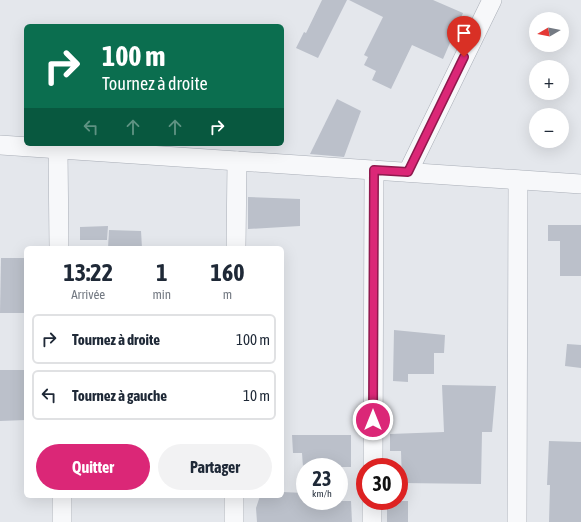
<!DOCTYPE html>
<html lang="fr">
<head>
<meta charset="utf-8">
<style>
	:root { --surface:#fff; --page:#f2f2f3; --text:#1f2937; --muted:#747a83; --line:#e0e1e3; --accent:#db2777 }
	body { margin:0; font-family:"Asap Condensed",sans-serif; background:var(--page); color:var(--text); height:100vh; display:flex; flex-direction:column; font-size:15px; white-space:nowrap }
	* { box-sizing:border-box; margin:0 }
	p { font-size:13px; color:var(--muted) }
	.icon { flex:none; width:22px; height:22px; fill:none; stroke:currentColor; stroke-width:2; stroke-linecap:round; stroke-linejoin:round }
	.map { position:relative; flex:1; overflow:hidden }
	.details { position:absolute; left:24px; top:246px; width:260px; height:252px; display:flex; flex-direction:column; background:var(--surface); border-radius:6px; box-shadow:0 4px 16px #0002 }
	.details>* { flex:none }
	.guide { position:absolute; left:24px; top:24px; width:260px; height:122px; border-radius:6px; box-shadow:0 4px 16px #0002; background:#0b6e4f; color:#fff; overflow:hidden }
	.needle { width:26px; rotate:260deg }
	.buttons { position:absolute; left:529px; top:12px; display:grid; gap:8px }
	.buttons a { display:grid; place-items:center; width:40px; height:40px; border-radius:50%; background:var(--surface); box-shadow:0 4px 16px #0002; font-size:20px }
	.speed { position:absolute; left:296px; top:458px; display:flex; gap:8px; font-size:20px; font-weight:700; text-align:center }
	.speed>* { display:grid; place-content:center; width:52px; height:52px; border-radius:50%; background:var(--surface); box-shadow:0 4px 16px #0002; line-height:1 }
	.speed small { font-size:10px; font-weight:400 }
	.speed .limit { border:6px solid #d22; background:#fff; color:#111 }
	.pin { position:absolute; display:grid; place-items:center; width:34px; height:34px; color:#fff; margin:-41px -17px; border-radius:50% 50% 50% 0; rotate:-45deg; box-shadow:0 0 4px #0007 }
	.pin .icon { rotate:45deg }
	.me { position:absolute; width:44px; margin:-22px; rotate:0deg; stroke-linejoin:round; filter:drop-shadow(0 0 3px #0008) }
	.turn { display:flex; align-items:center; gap:14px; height:84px; padding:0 12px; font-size:18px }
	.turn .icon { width:52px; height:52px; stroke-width:2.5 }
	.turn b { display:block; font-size:28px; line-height:34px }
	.lanes { display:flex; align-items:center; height:38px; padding:0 12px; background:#0003; justify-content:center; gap:20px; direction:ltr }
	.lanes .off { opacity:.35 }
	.eta { display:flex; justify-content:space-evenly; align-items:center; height:68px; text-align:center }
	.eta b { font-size:24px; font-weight:700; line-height:28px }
	.action { display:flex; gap:8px; margin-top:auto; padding:8px 12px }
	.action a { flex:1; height:46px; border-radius:24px; background:var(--accent); color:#fff; font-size:16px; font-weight:700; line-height:46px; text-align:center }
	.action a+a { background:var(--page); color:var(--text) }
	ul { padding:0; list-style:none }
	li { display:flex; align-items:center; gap:12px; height:50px; margin:0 8px 6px; padding:0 4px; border:2px solid var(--line); border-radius:6px }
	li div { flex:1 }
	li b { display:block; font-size:15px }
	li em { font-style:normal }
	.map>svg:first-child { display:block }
	.building { fill:#bbc0ca }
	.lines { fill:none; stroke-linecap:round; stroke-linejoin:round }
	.minor-casing { stroke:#a9aeb7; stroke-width:20 }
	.minor { stroke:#f7f8fa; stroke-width:19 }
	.route-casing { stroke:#8e194d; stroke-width:10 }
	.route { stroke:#db2777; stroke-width:7 }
</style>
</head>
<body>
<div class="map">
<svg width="581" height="522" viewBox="0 0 581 522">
	<rect width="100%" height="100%" fill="#e4e7ec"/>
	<!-- building -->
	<g class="building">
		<polygon points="322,0 347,0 318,58 296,48 304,32 306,33"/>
		<polygon points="349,0 433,0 463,13 443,59 412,45 391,89 372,80 376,71 364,65 368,57 364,55 383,17"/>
		<polygon points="337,99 361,111 344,157 310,154"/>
		<polygon points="248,197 300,199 300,226 248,229"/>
		<polygon points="548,225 581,225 581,276 560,276 560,241 548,241"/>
		<polygon points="108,226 107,240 80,240 80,227"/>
		<polygon points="109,230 141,231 142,248 108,248"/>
		<polygon points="1,258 26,258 26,313 0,313"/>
		<polygon points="394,330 445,335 444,353 434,353 434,374 408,374 408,382 393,381"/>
		<polygon points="567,344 581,345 581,368 565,366"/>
		<polygon points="0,370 25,370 26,420 0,421"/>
		<polygon points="442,385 496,386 492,432 482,432 481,484 402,483 401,451 390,451 390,434 444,432"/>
		<polygon points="292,435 351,435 351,467 303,467 302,453 293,453"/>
		<polygon points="549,441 581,442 581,522 549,522 550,485 547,485"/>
		<polygon points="282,492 305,493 305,501 351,501 352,522 257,522 256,508 260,496 282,496"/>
		<rect x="387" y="501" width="21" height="21"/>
	</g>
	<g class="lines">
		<defs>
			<g id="minor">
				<polyline points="0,145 581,184"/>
				<polyline points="58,149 59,248"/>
				<polyline points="408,172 492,0"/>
				<polyline points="236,248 237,161"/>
				<polyline points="373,467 374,170"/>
				<polyline points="62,496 62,522"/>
				<polyline points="234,522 234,496"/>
				<polyline points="372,522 372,501"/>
				<polyline points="517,522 518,180"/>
			</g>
		</defs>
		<!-- minor casing -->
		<use href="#minor" class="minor-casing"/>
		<!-- minor -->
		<use href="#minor" class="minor"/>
	</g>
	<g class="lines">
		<defs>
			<polyline id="route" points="373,420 374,170 408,172 464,57"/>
		</defs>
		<!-- route casing -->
		<use href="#route" class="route-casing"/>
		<!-- route -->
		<use href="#route" class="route"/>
	</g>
</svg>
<div class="buttons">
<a><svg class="needle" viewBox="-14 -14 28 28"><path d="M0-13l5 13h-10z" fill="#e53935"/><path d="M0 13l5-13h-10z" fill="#747a83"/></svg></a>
<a>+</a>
<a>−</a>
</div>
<div class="speed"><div>23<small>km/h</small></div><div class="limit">30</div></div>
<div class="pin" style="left:464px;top:57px;background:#d93025"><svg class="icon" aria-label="arrive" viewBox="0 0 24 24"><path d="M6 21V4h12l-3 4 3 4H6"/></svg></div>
<svg class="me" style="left:373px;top:420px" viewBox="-20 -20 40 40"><circle r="17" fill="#db2777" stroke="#fff" stroke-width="3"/><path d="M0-11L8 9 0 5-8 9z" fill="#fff"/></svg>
<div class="guide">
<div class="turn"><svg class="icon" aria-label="right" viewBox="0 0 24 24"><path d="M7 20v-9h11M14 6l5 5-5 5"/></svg><div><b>100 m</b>Tournez à droite</div></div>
<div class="lanes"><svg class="icon off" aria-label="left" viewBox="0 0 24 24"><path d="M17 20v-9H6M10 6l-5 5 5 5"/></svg><svg class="icon off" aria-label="ahead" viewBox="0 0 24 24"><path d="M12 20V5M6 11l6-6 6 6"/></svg><svg class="icon off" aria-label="ahead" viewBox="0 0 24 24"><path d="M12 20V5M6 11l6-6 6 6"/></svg><svg class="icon" aria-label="right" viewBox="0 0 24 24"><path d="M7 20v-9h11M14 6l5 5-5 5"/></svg></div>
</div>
<section class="details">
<div class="eta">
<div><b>13:22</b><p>Arrivée</p></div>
<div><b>1</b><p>min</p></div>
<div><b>160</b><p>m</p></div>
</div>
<ul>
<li><svg class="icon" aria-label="right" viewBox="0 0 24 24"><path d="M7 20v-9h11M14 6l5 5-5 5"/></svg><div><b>Tournez à droite</b></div><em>100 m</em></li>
<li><svg class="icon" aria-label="left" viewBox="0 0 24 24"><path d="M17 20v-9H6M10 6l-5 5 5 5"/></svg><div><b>Tournez à gauche</b></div><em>10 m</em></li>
</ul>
<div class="action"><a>Quitter</a><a>Partager</a></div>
</section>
</div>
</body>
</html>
